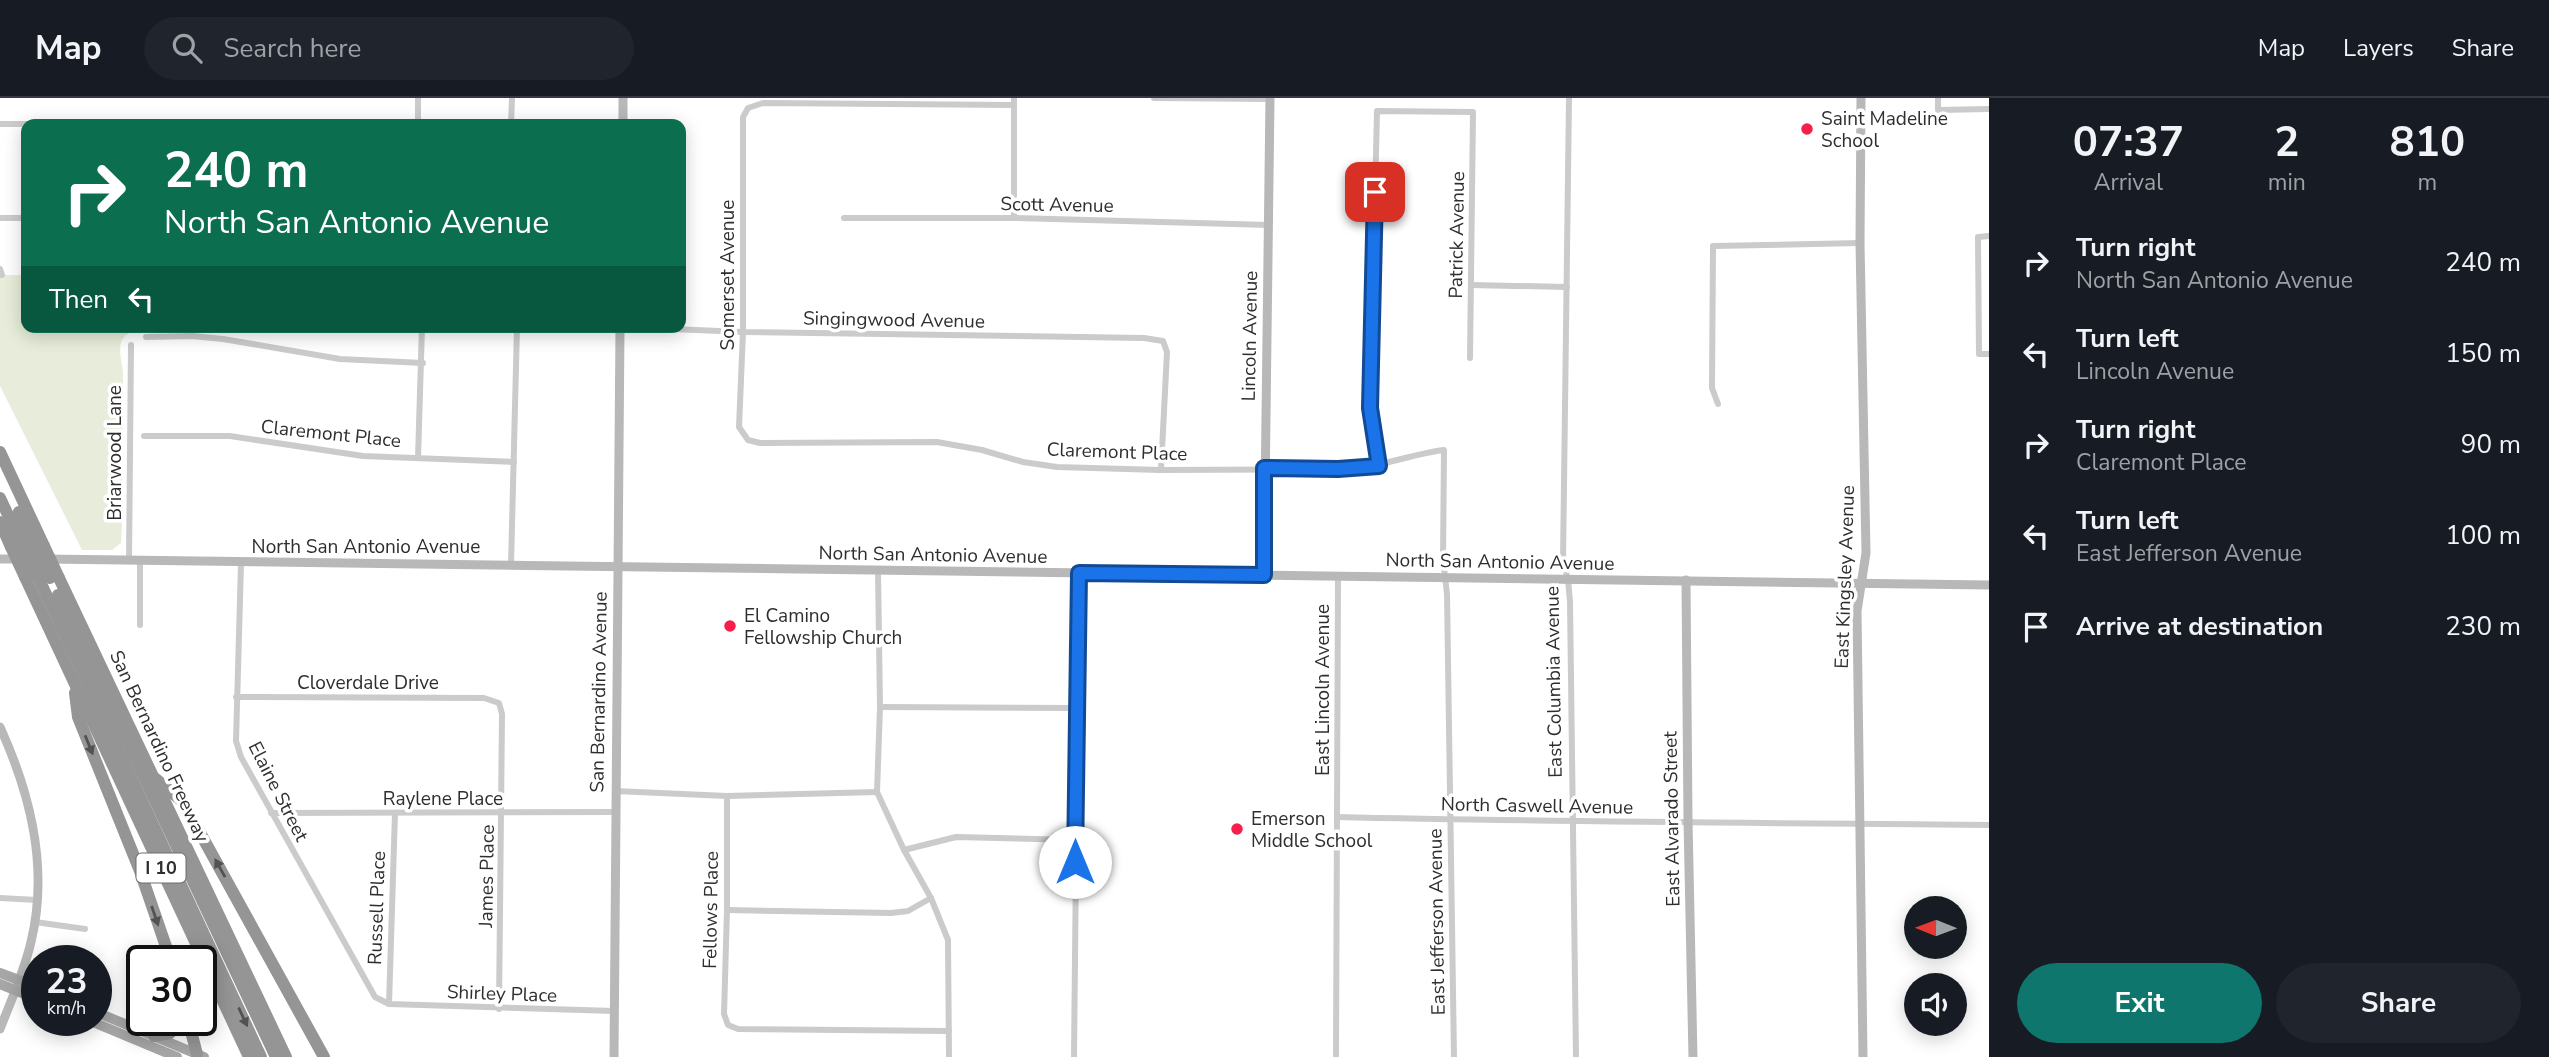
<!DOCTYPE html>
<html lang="en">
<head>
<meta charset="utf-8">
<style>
	:root { --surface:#171b24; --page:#20242c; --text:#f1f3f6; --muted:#9ea1a6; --line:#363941; --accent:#0f766e }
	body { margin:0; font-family:"Nunito Sans",sans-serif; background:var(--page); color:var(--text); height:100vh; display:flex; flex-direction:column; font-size:26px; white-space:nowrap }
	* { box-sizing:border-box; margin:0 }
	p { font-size:23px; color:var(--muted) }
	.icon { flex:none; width:38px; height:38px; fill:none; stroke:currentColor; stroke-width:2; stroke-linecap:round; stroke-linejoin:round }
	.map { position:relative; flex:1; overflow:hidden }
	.details { display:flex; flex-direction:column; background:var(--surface); width:560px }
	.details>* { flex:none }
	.top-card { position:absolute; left:21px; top:21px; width:665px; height:214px; border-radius:14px; box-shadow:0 4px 18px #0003; background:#0b6e4f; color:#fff; overflow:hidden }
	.needle { width:46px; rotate:271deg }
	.tools { position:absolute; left:1904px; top:798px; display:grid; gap:14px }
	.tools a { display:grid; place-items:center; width:63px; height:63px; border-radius:50%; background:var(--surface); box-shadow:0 4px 18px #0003; font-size:35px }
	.speed { position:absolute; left:21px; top:847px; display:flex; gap:14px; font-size:35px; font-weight:700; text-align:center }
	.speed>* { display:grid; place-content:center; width:91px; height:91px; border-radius:50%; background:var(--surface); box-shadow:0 4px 18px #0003; line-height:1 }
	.speed small { font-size:18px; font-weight:400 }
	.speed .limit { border:4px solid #111; border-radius:10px; background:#fff; color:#111 }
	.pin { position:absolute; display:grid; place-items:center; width:60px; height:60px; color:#fff; margin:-30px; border-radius:14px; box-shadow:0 4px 10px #0006 }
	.me { position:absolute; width:77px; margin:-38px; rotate:0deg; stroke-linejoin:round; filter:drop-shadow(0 0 5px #0008) }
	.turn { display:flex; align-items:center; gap:24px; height:147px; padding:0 28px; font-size:32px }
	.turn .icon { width:91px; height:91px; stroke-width:2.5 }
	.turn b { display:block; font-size:49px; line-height:60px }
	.then { display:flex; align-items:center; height:66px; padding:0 28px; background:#0003; gap:14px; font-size:26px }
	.eta { display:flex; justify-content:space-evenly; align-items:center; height:119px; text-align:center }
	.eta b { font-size:42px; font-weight:700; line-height:49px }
	.cta { display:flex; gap:14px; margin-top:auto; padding:14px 28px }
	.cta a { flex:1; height:80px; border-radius:42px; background:var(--accent); color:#fff; font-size:28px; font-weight:700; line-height:80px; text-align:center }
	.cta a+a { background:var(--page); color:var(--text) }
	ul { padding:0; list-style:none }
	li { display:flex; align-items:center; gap:21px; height:91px; padding:0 28px }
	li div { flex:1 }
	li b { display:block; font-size:26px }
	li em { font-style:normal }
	header { display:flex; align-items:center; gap:42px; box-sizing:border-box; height:98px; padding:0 35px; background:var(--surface); border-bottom:2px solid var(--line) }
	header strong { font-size:33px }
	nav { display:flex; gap:38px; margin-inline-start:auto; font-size:24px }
	.search { width:490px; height:63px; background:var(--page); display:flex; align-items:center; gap:18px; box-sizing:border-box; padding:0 24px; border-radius:38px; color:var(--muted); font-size:26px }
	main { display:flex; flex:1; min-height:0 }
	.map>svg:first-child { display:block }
	.green { fill:#e7edda }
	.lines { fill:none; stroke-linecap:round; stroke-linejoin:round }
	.street { stroke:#cbcbcb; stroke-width:6 }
	.secondary { stroke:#b8b8b8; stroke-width:9 }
	.primary { stroke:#a6a6a6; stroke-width:10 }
	.highway { stroke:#959595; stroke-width:12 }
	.highway-bridge { stroke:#959595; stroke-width:12 }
	.oneway { fill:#525252 }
	.route-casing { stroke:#114b97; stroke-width:18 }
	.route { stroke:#1a73e8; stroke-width:12 }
	.poi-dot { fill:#f61f4c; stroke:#fff; stroke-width:2.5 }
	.labels { text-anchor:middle; stroke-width:7; stroke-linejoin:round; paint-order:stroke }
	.shield { fill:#fff; stroke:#6d6d6d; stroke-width:2 }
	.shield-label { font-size:18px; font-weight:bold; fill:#2e2e2e }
	.poi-label { font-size:19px; fill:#2e2e2e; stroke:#fff; text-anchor:start }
	.street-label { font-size:19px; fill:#2e2e2e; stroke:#fff }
</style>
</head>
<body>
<header>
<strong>Map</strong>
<div class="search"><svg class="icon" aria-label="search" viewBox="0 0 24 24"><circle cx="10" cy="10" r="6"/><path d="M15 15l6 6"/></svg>Search here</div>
<nav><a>Map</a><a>Layers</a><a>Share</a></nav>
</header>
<main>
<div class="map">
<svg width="1989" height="959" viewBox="0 0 1989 959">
	<rect width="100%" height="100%" fill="#fff"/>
	<!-- green -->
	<path class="green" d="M0 177H26V229H143C115 237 119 249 123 274L122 425 121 445 112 452H82L0 288Z"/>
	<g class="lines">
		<!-- street -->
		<g class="street">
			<polyline points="1014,0 1014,120"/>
			<polyline points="1154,0 1270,1"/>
			<polyline points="1569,0 1563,464 1568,481 1570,504 1576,959"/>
			<polyline points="1938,0 1938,12 1989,11"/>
			<path d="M1014 7 763 5 748 10 743 19V234L739 329 748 342 760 345 937 344 982 352 1023 364 1057 369 1161 372 1354 371C1385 367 1413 356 1444 352L1443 461 1447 496 1454 959"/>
			<polyline points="0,26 38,26"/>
			<polyline points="418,26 418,0"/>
			<polyline points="511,26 512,0"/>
			<polyline points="0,120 26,120"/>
			<polyline points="844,120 1014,120 1269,127"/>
			<polyline points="1989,138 1978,139 1979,256 1989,256"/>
			<polyline points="0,171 2,177"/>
			<polyline points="1471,187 1567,189"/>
			<polyline points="625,229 743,234 1144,240 1163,243 1167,254 1161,372"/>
			<polyline points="146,239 192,238 223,241 340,261 423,265"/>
			<polyline points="1718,306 1712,290 1713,148 1860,145"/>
			<polyline points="144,338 230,338 363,358 514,364"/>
			<polyline points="418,360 422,229"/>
			<polyline points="1379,368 1370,310 1377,13 1473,14 1470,260"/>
			<polyline points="129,463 131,247"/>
			<polyline points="241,465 236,643 241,659 375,899 389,906 614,913"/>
			<polyline points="511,467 517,229"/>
			<polyline points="878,473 880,609 877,694 904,752 931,800 948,842 949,959"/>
			<polyline points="140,527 140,463"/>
			<polyline points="236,599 484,600 499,605 502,616 499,911"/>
			<polyline points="880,609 1077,610"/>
			<polyline points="615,693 727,698 877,694"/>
			<polyline points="727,698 727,812 724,916 728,927 738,931 949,933"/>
			<polyline points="271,715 614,714"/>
			<path d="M1337 719C1554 724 1772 725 1989 727"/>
			<polyline points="904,752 956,739 1075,742"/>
			<polyline points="0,800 37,802"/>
			<polyline points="727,812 891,815 908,813 931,800"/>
			<polyline points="35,824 85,831"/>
			<polyline points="389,906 395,715"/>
			<polyline points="1074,959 1079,475"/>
			<polyline points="1336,959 1338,478"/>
		</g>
		<!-- secondary -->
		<g class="secondary">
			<polyline points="1861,0 1860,145 1866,455 1857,513 1863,959"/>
			<polyline points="623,26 623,0"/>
			<polyline points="0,461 19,461"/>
			<polyline points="47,461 1989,487"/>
			<polyline points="1264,477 1270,0"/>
			<polyline points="1686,482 1688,723 1693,959"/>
			<path d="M0 629C31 697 49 770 31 844 24 874 11 903 0 931"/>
			<polyline points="614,959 620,229"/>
		</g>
		<!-- primary -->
		<g class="primary">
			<polyline points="0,875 37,889"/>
			<polyline points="0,886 37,901"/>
			<polyline points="96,914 204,959"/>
			<polyline points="88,922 177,959"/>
		</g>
		<!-- highway -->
		<g class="highway">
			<polyline points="0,354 44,448"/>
			<polyline points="0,400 23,449"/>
			<polyline points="19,414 34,448"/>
			<polyline points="0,424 11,449"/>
			<polyline points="25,479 249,959"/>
			<polyline points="38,479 261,959"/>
			<polyline points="59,480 286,959"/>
			<polyline points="58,497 276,959"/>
			<polyline points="75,595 78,619 140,773 171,863"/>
			<polyline points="156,681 183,704 324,959"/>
			<polyline points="188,922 197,956"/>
			<polyline points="154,938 170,935 182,922"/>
		</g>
		<!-- highway-bridge -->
		<g class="highway-bridge">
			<polyline points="34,448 50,480"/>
			<polyline points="44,448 59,480"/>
			<polyline points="11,449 25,479"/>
			<polyline points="23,449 38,479"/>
		</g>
	</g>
	<!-- one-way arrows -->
	<defs><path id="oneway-solid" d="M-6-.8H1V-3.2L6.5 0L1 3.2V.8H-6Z" transform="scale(1.75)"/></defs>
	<g class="oneway">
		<use href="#oneway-solid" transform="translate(89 647) rotate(68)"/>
		<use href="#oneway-solid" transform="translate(220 770) rotate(-119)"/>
		<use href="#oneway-solid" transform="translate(155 818) rotate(71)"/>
		<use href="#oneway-solid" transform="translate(243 919) rotate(65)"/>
	</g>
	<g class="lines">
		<defs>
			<polyline id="route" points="1075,764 1079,475 1264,477 1264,370 1338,371 1379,368 1370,310 1375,94"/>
		</defs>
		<!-- route casing -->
		<use href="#route" class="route-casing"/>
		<!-- route -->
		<use href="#route" class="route"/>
	</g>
	<!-- markers -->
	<g class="poi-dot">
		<circle cx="1807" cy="31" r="7"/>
		<circle cx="730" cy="528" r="7"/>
		<circle cx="1237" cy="731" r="7"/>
	</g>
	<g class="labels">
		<!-- shield labels -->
		<rect class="shield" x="136.5" y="755.5" width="49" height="29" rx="5"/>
		<g class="shield-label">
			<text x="161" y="776">I 10</text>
		</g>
		<!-- poi labels -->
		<g class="poi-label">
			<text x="1821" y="27">Saint Madeline<tspan x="1821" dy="22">School</tspan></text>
			<text x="744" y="524">El Camino<tspan x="744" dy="22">Fellowship Church</tspan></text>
			<text x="1251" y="727">Emerson<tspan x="1251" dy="22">Middle School</tspan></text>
		</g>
		<!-- street labels -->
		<g class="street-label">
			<text transform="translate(1057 106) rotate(1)" y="7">Scott Avenue</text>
			<text transform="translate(1456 137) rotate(-89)" y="7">Patrick Avenue</text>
			<text transform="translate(727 177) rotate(-90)" y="7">Somerset Avenue</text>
			<text transform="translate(894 221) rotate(1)" y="7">Singingwood Avenue</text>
			<text transform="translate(1249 238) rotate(-89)" y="7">Lincoln Avenue</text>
			<text transform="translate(331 335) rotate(6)" y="7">Claremont Place</text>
			<text transform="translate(1117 353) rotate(2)" y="7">Claremont Place</text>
			<text transform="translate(114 355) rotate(-90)" y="7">Briarwood Lane</text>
			<text x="366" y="455">North San Antonio Avenue</text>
			<text transform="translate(933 456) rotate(1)" y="7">North San Antonio Avenue</text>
			<text transform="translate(1500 463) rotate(1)" y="7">North San Antonio Avenue</text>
			<text transform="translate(1844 479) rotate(-88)" y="7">East Kingsley Avenue</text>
			<text x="368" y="591">Cloverdale Drive</text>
			<text transform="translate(1553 584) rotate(-91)" y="7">East Columbia Avenue</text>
			<text transform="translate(1322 592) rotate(-90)" y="7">East Lincoln Avenue</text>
			<text transform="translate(598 594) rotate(-89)" y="7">San Bernardino Avenue</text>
			<text transform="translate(160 648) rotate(65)" y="7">San Bernardino Freeway</text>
			<text transform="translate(279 693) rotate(63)" y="7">Elaine Street</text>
			<text x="443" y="707">Raylene Place</text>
			<text transform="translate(1537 707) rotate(1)" y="7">North Caswell Avenue</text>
			<text transform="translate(1671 721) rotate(-91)" y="7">East Alvarado Street</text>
			<text transform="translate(486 778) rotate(-89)" y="7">James Place</text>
			<text transform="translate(376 810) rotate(-88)" y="7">Russell Place</text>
			<text transform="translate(710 812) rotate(-89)" y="7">Fellows Place</text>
			<text transform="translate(1436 824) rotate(-91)" y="7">East Jefferson Avenue</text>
			<text transform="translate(502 895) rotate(2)" y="7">Shirley Place</text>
		</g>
	</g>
</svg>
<div class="tools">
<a><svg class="needle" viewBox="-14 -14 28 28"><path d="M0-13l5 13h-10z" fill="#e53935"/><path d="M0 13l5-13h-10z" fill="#9ea1a6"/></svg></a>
<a><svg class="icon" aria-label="sound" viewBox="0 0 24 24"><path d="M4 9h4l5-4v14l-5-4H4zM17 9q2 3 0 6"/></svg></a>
</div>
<div class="speed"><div>23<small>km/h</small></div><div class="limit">30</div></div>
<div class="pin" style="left:1375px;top:94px;background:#d93025"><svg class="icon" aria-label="arrive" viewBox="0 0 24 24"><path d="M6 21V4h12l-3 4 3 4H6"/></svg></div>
<svg class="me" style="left:1075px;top:764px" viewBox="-20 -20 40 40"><circle r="19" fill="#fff"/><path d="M0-13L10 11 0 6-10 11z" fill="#1a73e8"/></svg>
<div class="top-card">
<div class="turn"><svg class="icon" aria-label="right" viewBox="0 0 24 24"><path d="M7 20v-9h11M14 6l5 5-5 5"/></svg><div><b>240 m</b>North San Antonio Avenue</div></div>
<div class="then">Then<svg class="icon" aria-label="left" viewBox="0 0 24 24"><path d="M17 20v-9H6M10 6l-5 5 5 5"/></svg></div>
</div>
</div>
<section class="details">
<div class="eta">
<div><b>07:37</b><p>Arrival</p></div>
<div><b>2</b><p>min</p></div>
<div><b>810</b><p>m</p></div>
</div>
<ul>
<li><svg class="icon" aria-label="right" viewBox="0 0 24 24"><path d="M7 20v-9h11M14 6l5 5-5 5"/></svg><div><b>Turn right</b><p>North San Antonio Avenue</p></div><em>240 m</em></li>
<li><svg class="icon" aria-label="left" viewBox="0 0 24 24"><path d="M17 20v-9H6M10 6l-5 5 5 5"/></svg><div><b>Turn left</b><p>Lincoln Avenue</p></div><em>150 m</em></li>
<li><svg class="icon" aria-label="right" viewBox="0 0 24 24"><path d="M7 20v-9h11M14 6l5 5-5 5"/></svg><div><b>Turn right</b><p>Claremont Place</p></div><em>90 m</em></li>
<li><svg class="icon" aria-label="left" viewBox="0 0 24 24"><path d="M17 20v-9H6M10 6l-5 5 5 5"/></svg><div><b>Turn left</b><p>East Jefferson Avenue</p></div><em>100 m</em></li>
<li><svg class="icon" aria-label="arrive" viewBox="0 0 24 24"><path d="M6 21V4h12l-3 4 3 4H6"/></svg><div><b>Arrive at destination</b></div><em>230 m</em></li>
</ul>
<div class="cta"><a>Exit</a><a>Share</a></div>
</section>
</main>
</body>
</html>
